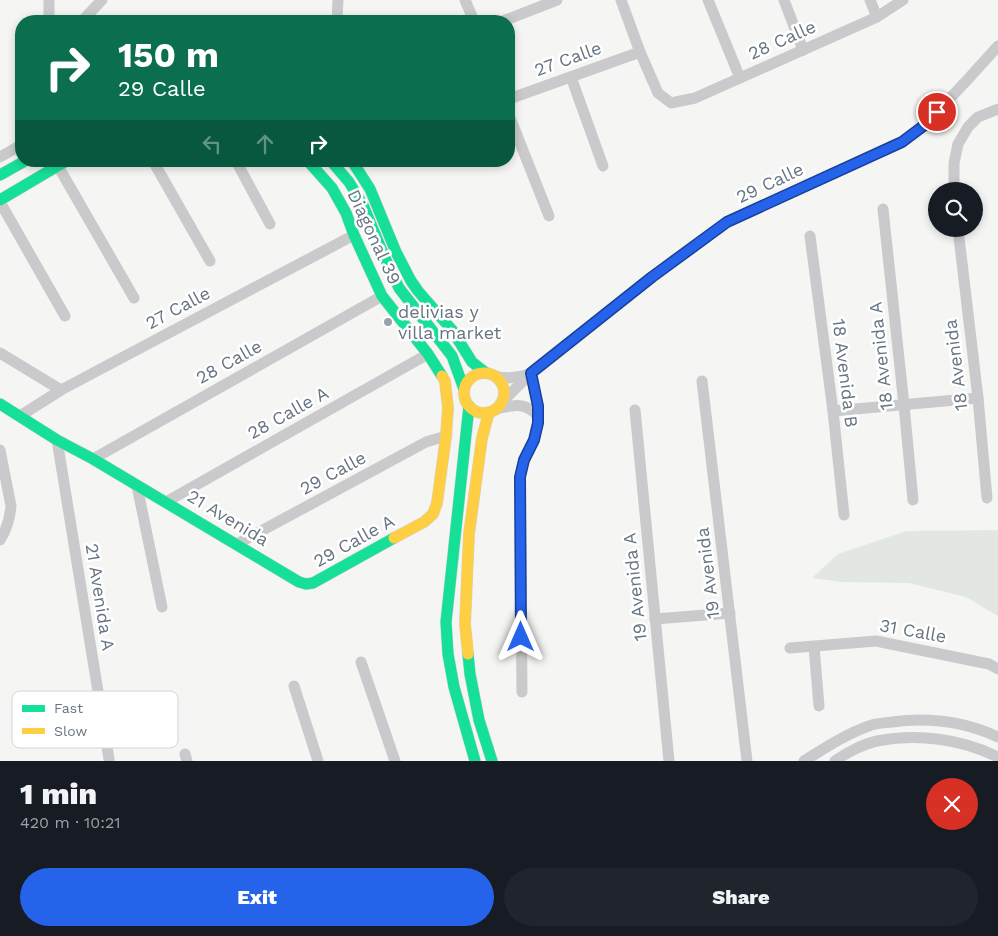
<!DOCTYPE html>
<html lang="en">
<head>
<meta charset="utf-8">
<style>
	:root { --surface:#171b24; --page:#20242c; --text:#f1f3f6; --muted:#9ea1a6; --accent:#2563eb }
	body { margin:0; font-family:"Work Sans",sans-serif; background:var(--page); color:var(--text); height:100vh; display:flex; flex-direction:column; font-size:19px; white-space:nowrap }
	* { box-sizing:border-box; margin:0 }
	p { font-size:16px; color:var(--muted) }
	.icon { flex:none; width:28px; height:28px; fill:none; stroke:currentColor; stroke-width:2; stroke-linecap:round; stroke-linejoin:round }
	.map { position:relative; height:761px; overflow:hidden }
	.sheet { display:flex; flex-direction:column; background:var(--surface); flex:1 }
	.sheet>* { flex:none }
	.hud { position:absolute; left:15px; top:15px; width:500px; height:152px; border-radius:20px; box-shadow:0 2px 8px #0003; background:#0b6e4f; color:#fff; overflow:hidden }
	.tools { position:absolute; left:928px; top:182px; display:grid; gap:10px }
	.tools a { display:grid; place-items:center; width:55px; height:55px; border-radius:50%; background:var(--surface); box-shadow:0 2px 8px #0003; font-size:25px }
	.pin { position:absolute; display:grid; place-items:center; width:42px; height:42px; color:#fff; margin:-21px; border:2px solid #fff; border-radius:50%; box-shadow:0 1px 5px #0007 }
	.me { position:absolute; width:55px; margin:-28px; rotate:0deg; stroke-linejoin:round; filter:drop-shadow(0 0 4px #0008) }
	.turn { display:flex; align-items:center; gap:18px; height:105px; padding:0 20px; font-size:22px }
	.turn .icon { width:65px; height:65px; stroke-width:2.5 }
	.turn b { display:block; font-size:35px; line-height:42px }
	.lanes { display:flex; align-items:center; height:48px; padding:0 20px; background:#0003; justify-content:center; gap:25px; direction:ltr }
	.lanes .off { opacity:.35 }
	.round { display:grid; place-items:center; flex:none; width:52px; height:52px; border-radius:26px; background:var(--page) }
	.headline { display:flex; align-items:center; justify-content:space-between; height:85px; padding:0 20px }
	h1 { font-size:30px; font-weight:800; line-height:38px }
	.primary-button { display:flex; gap:10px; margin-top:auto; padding:10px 20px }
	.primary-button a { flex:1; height:58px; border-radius:30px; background:var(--accent); color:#fff; font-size:20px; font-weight:800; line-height:58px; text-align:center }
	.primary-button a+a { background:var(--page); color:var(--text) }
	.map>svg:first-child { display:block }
	.green { fill:#e3e7e2 }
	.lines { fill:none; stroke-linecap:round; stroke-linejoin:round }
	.fast-casing { stroke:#d2d3d4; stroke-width:12 }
	.slow-casing { stroke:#d2d3d4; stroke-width:12 }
	.street { stroke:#cacacc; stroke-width:11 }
	.fast { stroke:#16e098; stroke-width:11 }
	.slow { stroke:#ffcf43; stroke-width:11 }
	.route-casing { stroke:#184099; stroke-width:12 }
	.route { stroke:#2563eb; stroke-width:9 }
	.poi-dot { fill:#99a2ab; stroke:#fff; stroke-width:2 }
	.labels { text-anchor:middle; stroke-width:5; stroke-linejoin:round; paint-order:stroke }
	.street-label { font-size:18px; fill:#677583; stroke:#fff }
	.poi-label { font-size:18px; fill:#677583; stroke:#fff; text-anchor:start }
	.key { fill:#fff; stroke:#d1d6da; stroke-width:1 }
	.key-label { font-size:14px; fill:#677583 }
</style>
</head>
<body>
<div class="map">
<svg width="998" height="761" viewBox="0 0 998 761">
	<rect width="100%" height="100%" fill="#f5f5f4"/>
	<!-- green -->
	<polygon class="green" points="998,530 998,616 966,597 909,583 842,582 812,578 838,554 906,531"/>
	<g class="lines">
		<defs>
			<g id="fast">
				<polyline points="308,161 332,188 346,213 354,235 382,296 428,354 442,376"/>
				<polyline points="331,161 349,182 363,205 385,258 399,288 452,356 464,389"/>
				<polyline points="352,161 370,189 396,252 411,281 418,291 452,330 472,362 486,373"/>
				<polyline points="0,175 25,161"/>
				<polyline points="0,200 66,161"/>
				<polyline points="0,404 57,440 93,459 299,582 306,584 313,583 394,538"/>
				<polyline points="469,406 446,622 448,654 454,687 475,761"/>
				<polyline points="468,654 470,674 479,720 492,761"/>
			</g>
			<g id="slow">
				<circle cx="484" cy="393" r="20"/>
				<polyline points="394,538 424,522 433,514 437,503 446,436 448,408 445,381 442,376"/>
				<polyline points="468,654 465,624 469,534 482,438 489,412"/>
			</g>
		</defs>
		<!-- fast casing -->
		<use href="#fast" class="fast-casing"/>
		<!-- slow casing -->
		<use href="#slow" class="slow-casing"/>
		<!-- street -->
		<g class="street">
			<polyline points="49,0 49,21"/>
			<polyline points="465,0 474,21"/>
			<polyline points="621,0 640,52 658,93 671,103 695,98 877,17 903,0"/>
			<polyline points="708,0 740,78"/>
			<polyline points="784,0 803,50"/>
			<polyline points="870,0 877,17"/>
			<polyline points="82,21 102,0"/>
			<polyline points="337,21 338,0"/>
			<polyline points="503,21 557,0"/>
			<polyline points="571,77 603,166"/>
			<polyline points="509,99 640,52"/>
			<polyline points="509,115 549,216"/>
			<polyline points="0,157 21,145"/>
			<polyline points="153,161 210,261"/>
			<polyline points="236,161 270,224"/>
			<polyline points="58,166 134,298"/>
			<polyline points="954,191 954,163 958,144 968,127 978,117 998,109"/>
			<polyline points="0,202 65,316"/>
			<polyline points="883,209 904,405 913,500"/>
			<polyline points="958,229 978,398 987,498"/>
			<polyline points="810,236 833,411 844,515"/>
			<polyline points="0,353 61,390"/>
			<path d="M495 376C507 379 518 378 530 374"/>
			<polyline points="702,381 747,761"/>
			<polyline points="501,403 531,373 652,277 727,222 902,142 926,124 969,78 998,46"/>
			<path d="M496 409C506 407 518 403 528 408 532 410 535 413 538 416"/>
			<polyline points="635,410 669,761"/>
			<polyline points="833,411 978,398"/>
			<polyline points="20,416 61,390 354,235"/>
			<polyline points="57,440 109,759"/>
			<path d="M0 450 11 506C10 518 7 529 0 540"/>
			<polyline points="93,459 382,296"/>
			<polyline points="137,486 162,607"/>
			<polyline points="166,502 428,354"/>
			<polyline points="237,544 426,442 446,436"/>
			<polyline points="655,619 730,613"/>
			<polyline points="814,647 819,706"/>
			<polyline points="790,648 876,641 989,664 998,669"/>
			<polyline points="361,662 395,761"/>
			<polyline points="294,686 318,761"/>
			<polyline points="522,692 520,477 524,460 534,440 538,423 538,406 531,373"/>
			<polyline points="185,754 187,761"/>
			<path d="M804 761C825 748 846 734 869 726 876 723 884 723 892 722 929 717 963 721 998 737"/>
			<path d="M835 761C846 753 863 744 877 741 918 733 961 739 998 757"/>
		</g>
		<!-- fast -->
		<use href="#fast" class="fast"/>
		<!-- slow -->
		<use href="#slow" class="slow"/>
	</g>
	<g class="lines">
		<defs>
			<polyline id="route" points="521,637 520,477 524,460 534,440 538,423 538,406 531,373 652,277 727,222 902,142 926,124 937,112"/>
		</defs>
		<!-- route casing -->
		<use href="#route" class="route-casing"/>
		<!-- route -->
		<use href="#route" class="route"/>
	</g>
	<!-- markers -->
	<circle class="poi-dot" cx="388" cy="322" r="5"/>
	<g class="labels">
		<!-- street labels -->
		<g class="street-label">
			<text transform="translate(782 40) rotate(-24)" y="6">28 Calle</text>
			<text transform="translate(568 59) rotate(-20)" y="6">27 Calle</text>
			<text transform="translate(770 183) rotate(-25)" y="6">29 Calle</text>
			<text transform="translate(374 237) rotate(65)" y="6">Diagonal 39</text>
			<text transform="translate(178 308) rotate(-28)" y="6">27 Calle</text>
			<text transform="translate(881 356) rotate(-96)" y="6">18 Avenida A</text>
			<text transform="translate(229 362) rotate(-29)" y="6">28 Calle</text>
			<text transform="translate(956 365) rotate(-97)" y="6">18 Avenida</text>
			<text transform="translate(845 373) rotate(83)" y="6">18 Avenida B</text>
			<text transform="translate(288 413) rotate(-29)" y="6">28 Calle A</text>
			<text transform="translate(333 473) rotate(-28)" y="6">29 Calle</text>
			<text transform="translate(228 518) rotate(31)" y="6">21 Avenida</text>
			<text transform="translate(354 541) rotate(-29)" y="6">29 Calle A</text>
			<text transform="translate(708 573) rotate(-97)" y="6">19 Avenida</text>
			<text transform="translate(635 587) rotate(-96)" y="6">19 Avenida A</text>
			<text transform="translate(100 597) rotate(81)" y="6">21 Avenida A</text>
			<text transform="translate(913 631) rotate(10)" y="6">31 Calle</text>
		</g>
		<!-- poi labels -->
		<g class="poi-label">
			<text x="398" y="318">delivias y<tspan x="398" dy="21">villa market</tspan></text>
		</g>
	</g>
	<!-- legend -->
	<rect x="12" y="691" width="166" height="57" rx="8" class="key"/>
	<rect x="22" y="705" width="23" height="7" fill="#16e098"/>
	<rect x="22" y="728" width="23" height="6" fill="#ffcf43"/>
	<g class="key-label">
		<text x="54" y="713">Fast</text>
		<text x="54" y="736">Slow</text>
	</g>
</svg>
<div class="tools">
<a><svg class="icon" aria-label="search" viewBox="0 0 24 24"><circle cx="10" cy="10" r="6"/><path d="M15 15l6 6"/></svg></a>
</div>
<div class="pin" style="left:937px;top:112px;background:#d93025"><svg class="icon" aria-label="arrive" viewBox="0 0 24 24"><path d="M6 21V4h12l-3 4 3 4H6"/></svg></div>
<svg class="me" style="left:521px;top:637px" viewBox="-20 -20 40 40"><path d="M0-17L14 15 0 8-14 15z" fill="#2563eb" stroke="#fff" stroke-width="4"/></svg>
<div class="hud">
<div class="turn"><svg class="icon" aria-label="right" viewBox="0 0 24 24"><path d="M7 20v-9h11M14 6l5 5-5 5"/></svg><div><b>150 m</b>29 Calle</div></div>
<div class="lanes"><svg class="icon off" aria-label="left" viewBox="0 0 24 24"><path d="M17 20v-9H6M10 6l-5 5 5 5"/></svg><svg class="icon off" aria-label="ahead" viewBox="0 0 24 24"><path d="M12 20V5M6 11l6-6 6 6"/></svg><svg class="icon" aria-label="right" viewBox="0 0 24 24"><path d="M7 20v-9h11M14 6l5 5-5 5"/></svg></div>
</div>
</div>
<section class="sheet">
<div class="headline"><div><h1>1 min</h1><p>420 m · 10:21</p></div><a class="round" style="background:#d93025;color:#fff"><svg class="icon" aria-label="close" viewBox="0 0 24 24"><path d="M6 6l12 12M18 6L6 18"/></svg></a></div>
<div class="primary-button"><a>Exit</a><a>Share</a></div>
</section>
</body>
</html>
